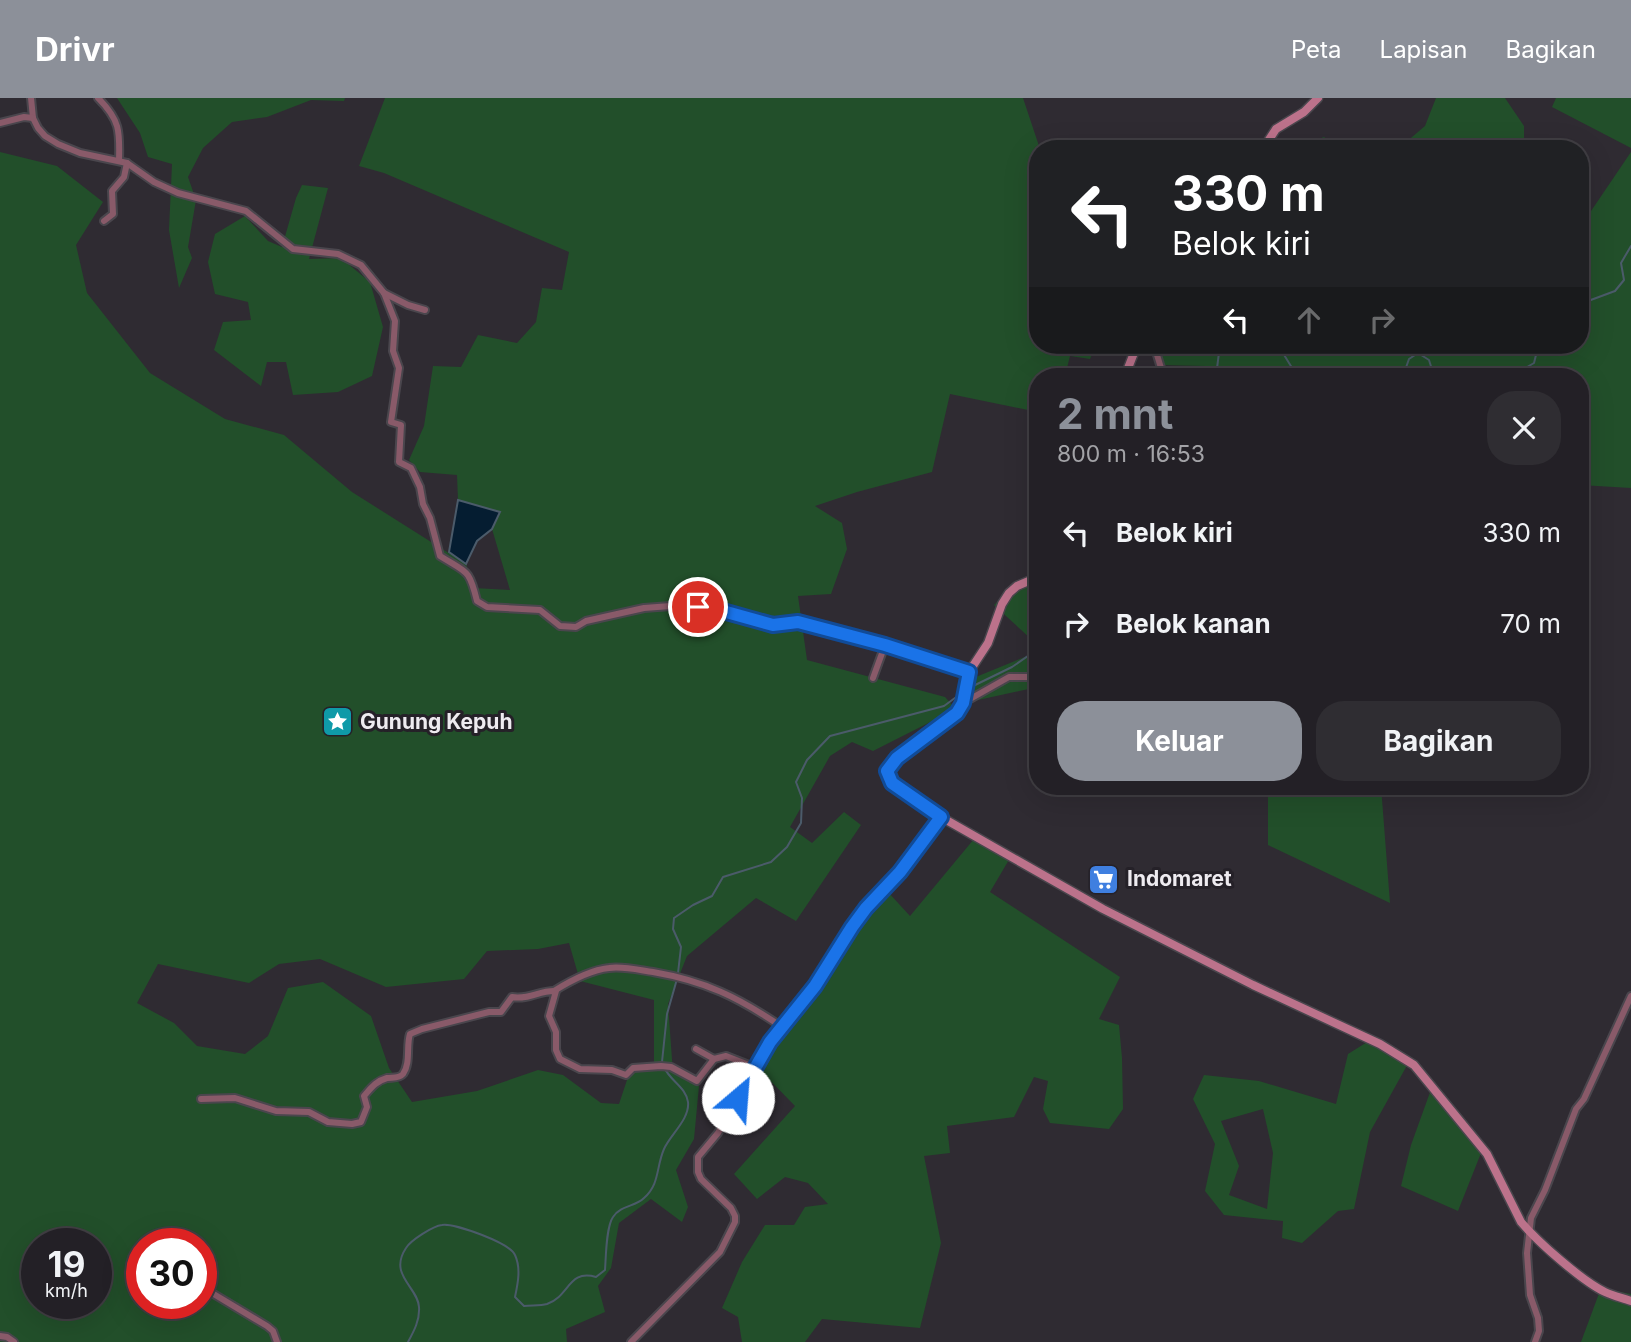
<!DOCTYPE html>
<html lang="id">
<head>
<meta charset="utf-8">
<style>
	:root { --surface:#232026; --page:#2f2d32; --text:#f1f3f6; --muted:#a3a3a7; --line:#403e43; --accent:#8c9099 }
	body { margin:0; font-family:Inter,sans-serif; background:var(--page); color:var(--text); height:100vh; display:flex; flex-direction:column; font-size:26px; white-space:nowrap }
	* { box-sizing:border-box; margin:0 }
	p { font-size:23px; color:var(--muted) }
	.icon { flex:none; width:38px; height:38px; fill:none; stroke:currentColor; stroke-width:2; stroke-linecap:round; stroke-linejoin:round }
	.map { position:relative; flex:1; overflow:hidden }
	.details { position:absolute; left:1029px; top:270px; width:560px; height:427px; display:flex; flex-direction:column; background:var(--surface); border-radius:28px; box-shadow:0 7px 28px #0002,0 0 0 2px var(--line) }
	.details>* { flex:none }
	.banner { position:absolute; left:1029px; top:42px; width:560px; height:214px; border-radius:28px; box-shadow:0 7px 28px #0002,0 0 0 2px var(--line); background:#202124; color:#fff; overflow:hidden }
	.speed { position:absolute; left:21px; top:1130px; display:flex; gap:14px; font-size:35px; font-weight:700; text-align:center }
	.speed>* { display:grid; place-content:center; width:91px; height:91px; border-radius:50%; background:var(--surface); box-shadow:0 7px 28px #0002,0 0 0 2px var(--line); line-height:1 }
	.speed small { font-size:18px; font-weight:400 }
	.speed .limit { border:10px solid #d22; background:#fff; color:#111 }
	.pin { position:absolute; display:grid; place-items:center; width:60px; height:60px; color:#fff; margin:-30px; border:4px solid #fff; border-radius:50%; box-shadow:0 2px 7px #0007 }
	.me { position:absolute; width:77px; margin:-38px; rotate:27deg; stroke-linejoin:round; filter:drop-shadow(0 0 5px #0008) }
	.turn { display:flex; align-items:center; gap:24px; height:147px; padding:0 28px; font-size:32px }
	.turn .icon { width:91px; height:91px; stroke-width:2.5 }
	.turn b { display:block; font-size:49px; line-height:60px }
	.lanes { display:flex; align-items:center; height:66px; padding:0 28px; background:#0003; justify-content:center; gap:35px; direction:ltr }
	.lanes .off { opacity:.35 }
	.round { display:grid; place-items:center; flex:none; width:74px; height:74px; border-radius:28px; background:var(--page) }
	.overview { display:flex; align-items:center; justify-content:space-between; height:119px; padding:0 28px }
	h1 { font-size:42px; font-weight:700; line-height:52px; color:var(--accent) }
	.button { display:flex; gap:14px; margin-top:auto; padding:14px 28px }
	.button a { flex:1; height:80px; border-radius:28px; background:var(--accent); color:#fff; font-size:28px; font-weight:700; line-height:80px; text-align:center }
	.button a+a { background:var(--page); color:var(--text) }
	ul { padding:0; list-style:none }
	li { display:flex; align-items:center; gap:21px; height:91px; padding:0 28px }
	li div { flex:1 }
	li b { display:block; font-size:26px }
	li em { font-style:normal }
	header { display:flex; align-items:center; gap:42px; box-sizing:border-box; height:98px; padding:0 35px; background:var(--accent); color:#fff }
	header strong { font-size:33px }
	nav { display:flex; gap:38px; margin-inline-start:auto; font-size:24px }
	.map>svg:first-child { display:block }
	.green { fill:#224f2a; fill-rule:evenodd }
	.water { fill:#051d31; stroke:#4b5b6a; stroke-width:2 }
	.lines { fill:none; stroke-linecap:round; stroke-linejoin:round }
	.stream { stroke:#4b5b6a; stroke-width:2 }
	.minor-casing { stroke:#4a464d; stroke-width:10 }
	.secondary-casing { stroke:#4a464d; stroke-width:11 }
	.minor { stroke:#895a69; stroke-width:6 }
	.secondary { stroke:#bc728b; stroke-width:8 }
	.route-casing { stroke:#114b97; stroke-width:18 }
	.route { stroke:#1a73e8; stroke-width:12 }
	.labels { text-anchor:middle; stroke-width:6; stroke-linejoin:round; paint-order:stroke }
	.poi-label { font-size:21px; font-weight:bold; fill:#eeebf0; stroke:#252128; text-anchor:start }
</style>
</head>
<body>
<header>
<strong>Drivr</strong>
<nav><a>Peta</a><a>Lapisan</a><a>Bagikan</a></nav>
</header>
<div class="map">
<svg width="1631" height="1244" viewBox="0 0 1631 1244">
	<rect width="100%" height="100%" fill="#2f2b32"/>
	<!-- green -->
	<g class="green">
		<polygon points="117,0 345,0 344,3 311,2 267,19 232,24 203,50 188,79 196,102 188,149 192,160 179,190 169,132 172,66 148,59 140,35"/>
		<path d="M385 0H1023L1040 51H1038V247H1096L1090 261 1070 258 1065 278H1038V314L950 296 932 374 857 394 815 408 842 425 847 451 831 496 798 498 807 562 945 599 956 611 873 653 852 644 830 658 790 729 812 745 844 714 861 727 796 823 756 800 687 858 668 906 673 975 699 988 694 1041 676 1072 688 1109 682 1124 651 1101 619 1125 611 1170 598 1188 605 1214 566 1231 567 1244H0V54L57 68 103 104 76 147 87 195 150 275 225 321 284 337 352 394 466 466 474 490 510 492 492 431 499 414 458 402 457 377 420 374 409 362 424 328 433 268 461 269 478 237 517 245 536 224 542 190 562 192 569 154 384 75 359 68ZM569 845 580 883 654 902V971L630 973 619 1006 601 1005 563 977 538 972 477 993 412 1004 389 970 371 918 323 884 288 890 268 938 245 956 197 948 174 925 137 905 158 866 249 885 279 866 320 861 386 889 464 881 487 853 538 851ZM37 1146H96V1206H37ZM142 1146H201V1206H142Z"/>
		<polygon points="1436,0 1505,0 1524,28 1524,51 1398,51 1425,28"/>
		<polygon points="1556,0 1631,0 1631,50 1552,9"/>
		<polygon points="1324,39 1338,51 1294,51 1295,50"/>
		<polygon points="1631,54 1631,390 1580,387 1580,278 1208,278 1205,268 1160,267 1151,247 1580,247 1580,120 1587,119"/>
		<polygon points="302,87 328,90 309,161 341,160 370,184 383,229 372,278 338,294 293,297 286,264 267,264 261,288 214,252 223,224 251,222 248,204 215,196 208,164 215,136 245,118 268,143 282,149 296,100"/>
		<polygon points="1038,477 1038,589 969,604 966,583 1027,558 1031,541 994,507 1015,486"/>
		<polygon points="1323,688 1381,688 1390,805 1268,747 1268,696 1320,694"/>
		<polygon points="974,741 1010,760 990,794 1120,879 1099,921 1119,927 1122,960 1123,1011 1109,1031 1050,1025 1043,1011 1048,983 1034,979 1014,1019 947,1028 950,1055 924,1058 941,1145 920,1230 822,1221 805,1244 742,1244 738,1219 722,1210 742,1164 765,1127 794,1127 805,1109 828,1106 808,1085 785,1079 757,1101 734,1076 795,1008 756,968 828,878 860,821 888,794 910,818"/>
		<path d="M1372 941 1393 948 1410 962 1370 1034 1354 1111 1338 1113 1302 1145 1282 1140 1283 1123 1224 1117 1205 1093 1215 1046 1193 1001 1204 977 1259 983 1336 1006 1348 956ZM1263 1011 1273 1055 1267 1111 1229 1097 1239 1068 1221 1023Z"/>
		<polygon points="1433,986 1483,1050 1458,1113 1401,1088 1411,1047"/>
		<polygon points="1601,1190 1631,1196 1631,1244 1581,1244"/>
	</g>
	<!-- water -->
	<polygon class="water" points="458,402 500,414 492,431 477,443 466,466 449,454"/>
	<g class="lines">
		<!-- stream -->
		<g class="stream">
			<polyline points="1580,206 1615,193 1624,182 1621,165 1631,148"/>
			<polyline points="1278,247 1297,278"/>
			<polyline points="1216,278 1220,247"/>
			<polyline points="1341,278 1350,272 1361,274 1364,278"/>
			<polyline points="1403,278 1409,261 1418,255 1429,262 1434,278"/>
			<polyline points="1512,278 1534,265 1536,257 1532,247"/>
			<polyline points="969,590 1012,569 1038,551"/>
			<polyline points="678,875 681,849 673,831 674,820 693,807 712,798 723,779 771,764 787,749 801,725 802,700 796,684 807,662 830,638 944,608 959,597"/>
			<polyline points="662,964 667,916 677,881"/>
			<path d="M408 1244C414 1233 420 1222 419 1209 418 1189 388 1177 406 1150 411 1142 433 1128 442 1127 455 1125 510 1145 515 1157 521 1170 518 1185 515 1199L524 1208C531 1207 540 1208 547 1206 570 1198 568 1171 596 1179L605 1172C606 1159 606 1129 613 1119 621 1107 635 1109 644 1100 660 1086 656 1069 664 1051 670 1037 690 1021 688 1004 686 989 670 983 664 969"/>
		</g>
		<defs>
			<g id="minor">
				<path d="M31 0 33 20 38 30 45 38 58 46 80 55 127 65 154 84 178 95 246 113 293 151 338 156 361 167 384 195 395 223 393 253 399 270 391 324 401 327 399 364 411 370 420 389 423 406 430 420 440 458C467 475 469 470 477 503L487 509 540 512 560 528 576 529 586 523 644 510 684 507 712 510 773 527 798 524 885 547 969 574"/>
				<path d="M98 0C120 22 120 33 119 63"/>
				<polyline points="0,25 24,19 33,20"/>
				<polyline points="104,123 113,116 112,93 124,79 127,65"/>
				<polyline points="384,195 408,207 425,212"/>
				<polyline points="1154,247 1161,270 1168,278"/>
				<polyline points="873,580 885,547"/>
				<polyline points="963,605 1009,579 1038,579"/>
				<path d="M554 893C570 883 590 872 609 870 623 868 639 872 653 874 705 883 738 899 782 929"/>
				<polyline points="696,951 714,961 726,958 754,969"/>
				<path d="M201 1001 235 1000 276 1013 309 1014 328 1024 352 1026 361 1024 367 1009 364 998C371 990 376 983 387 980 392 979 399 981 403 976 411 965 406 948 410 936L422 931 489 914H501L512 899C530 902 539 892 556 893L549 918 556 934V952L560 961 580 971 612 972 626 977 633 970 661 968 671 969 697 983 714 961"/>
				<polyline points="207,1192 267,1228 273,1233 277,1244"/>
				<polyline points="0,1238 7,1239 14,1244"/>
				<polyline points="631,1244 720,1154 735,1124 735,1118 731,1110 701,1081 698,1074 698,1059 718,1035 770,944 815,888 866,810 900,774 941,719"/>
				<polyline points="1535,1244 1539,1233 1538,1220 1530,1197 1527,1155 1531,1120 1545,1092 1576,1011 1584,1001 1631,898"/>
			</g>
			<g id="secondary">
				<polyline points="1263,51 1276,31 1304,14 1318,0"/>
				<polyline points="1125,278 1137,247"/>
				<path d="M1038 479 1017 488 1009 495 1002 506 988 545 969 574 961 610 897 660 887 673 892 686 941 719 1103 811 1253 887 1380 946 1414 967 1487 1056 1521 1124C1538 1144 1582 1183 1605 1194 1613 1198 1623 1200 1631 1203"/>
			</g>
		</defs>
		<!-- minor casing -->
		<use href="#minor" class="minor-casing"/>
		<!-- secondary casing -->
		<use href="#secondary" class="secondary-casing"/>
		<!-- minor -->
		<use href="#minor" class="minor"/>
		<!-- secondary -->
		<use href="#secondary" class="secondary"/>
	</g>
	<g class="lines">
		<defs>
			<polyline id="route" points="698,509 712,510 773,527 798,524 885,547 969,574 963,605 957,615 897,660 887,673 892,685 941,719 900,774 866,810 852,829 815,888 770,944 738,1000"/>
		</defs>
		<!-- route casing -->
		<use href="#route" class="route-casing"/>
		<!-- route -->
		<use href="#route" class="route"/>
	</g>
	<!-- icons -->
	<defs>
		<symbol id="sight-square" viewBox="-11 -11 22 22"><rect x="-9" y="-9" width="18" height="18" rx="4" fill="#0f9aa8" stroke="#252128"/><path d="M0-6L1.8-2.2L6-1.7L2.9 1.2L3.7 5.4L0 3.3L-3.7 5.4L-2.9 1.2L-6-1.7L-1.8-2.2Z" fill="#fff"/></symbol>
		<symbol id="supermarket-square" viewBox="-11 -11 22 22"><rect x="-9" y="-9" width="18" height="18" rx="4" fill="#3f7fe0" stroke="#252128"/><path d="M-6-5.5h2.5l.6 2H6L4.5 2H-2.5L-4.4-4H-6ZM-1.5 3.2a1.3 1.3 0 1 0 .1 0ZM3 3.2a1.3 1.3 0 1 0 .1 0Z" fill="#fff"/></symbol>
	</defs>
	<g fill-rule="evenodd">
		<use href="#sight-square" x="320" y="606" width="35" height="35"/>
		<use href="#supermarket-square" x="1086" y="764" width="35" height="35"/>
	</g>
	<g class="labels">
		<!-- poi labels -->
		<g class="poi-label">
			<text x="360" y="631">Gunung Kepuh</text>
			<text x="1127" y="788">Indomaret</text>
		</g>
	</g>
</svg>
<div class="speed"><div>19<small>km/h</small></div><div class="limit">30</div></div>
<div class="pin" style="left:698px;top:509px;background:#d93025"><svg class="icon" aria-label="arrive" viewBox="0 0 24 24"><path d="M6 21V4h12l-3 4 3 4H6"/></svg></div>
<svg class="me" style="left:738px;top:1000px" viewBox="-20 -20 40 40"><circle r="19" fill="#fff"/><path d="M0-13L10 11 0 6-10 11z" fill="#1a73e8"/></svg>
<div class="banner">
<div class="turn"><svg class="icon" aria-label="left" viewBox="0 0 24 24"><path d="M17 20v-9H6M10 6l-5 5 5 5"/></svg><div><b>330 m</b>Belok kiri</div></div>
<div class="lanes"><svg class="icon" aria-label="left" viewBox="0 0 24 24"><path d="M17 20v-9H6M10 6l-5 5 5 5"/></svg><svg class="icon off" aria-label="ahead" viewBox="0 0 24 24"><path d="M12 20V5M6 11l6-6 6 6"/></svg><svg class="icon off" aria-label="right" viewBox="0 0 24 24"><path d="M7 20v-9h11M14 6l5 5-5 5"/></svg></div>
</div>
<section class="details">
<div class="overview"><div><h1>2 mnt</h1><p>800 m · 16:53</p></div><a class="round"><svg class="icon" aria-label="close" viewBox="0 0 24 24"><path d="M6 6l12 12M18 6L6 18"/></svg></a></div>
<ul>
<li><svg class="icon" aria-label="left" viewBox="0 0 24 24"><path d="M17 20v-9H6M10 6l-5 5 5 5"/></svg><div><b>Belok kiri</b></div><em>330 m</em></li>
<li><svg class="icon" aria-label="right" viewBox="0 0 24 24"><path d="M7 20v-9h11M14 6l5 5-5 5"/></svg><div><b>Belok kanan</b></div><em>70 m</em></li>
</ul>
<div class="button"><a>Keluar</a><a>Bagikan</a></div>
</section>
</div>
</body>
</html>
